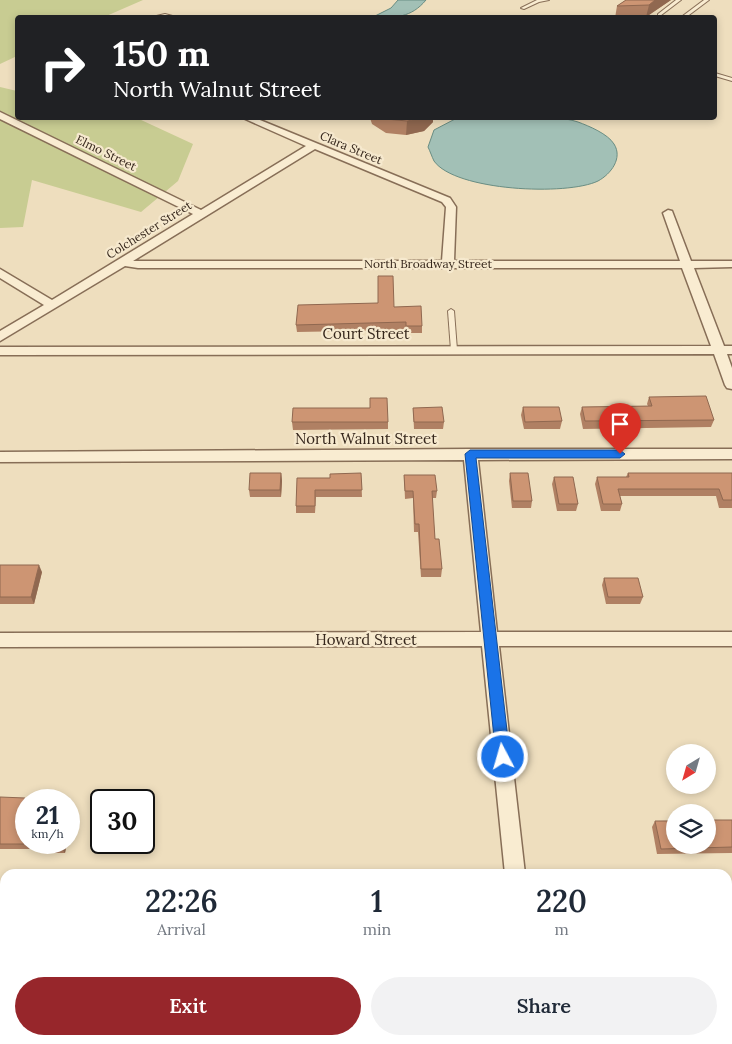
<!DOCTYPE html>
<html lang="en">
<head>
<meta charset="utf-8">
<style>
	:root { --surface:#fff; --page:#f2f2f3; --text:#1f2937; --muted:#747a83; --accent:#97262b }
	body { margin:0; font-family:Lora,serif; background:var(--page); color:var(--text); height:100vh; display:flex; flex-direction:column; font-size:19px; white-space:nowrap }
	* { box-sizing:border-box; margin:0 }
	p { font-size:16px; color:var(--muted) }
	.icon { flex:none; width:28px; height:28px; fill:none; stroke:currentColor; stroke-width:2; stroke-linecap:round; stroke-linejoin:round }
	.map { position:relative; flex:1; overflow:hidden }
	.sheet { position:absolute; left:0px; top:869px; width:732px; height:176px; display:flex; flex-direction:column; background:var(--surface); border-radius:15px 15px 0 0; box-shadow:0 2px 8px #0003 }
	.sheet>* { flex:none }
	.hud { position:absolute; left:15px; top:15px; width:702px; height:105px; border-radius:5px; box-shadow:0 2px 8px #0003; background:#202124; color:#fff; overflow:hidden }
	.needle { width:32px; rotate:217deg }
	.fabs { position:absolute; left:666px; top:744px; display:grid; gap:10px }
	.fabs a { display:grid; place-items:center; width:50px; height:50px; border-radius:50%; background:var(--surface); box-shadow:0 2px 8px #0003; font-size:25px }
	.speed { position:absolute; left:15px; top:789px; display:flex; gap:10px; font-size:25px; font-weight:700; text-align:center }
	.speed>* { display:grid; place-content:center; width:65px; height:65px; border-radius:50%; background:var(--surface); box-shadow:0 2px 8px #0003; line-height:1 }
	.speed small { font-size:12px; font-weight:400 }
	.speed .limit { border:2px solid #111; border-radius:8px; background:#fff; color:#111 }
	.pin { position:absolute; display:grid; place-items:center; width:42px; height:42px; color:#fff; margin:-51px -21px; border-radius:50% 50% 50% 0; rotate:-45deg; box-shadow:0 0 5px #0007 }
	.pin .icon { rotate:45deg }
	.me { position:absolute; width:55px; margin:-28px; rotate:354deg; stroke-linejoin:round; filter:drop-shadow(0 0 4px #0008) }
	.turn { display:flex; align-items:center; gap:18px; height:105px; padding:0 15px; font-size:22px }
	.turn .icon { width:65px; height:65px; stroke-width:2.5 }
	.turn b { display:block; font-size:35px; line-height:42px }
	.eta { display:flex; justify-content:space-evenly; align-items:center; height:85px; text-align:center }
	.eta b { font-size:30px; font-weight:600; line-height:35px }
	.cta { display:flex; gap:10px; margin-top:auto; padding:10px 15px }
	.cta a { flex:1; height:58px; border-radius:30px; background:var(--accent); color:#fff; font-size:20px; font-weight:600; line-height:58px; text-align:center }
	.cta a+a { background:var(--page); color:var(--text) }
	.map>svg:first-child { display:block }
	.green { fill:#c8cc92 }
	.water { fill:#a2c0b6; stroke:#698d83 }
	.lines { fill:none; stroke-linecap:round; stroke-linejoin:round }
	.service-casing { stroke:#876e57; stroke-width:2 }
	.minor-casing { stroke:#876e57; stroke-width:3 }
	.service { fill:#f9ecd1; fill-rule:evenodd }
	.minor { fill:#f9ecd1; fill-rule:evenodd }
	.wall { fill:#b08063 }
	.shaded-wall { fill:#906850 }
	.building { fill:#cd9573; stroke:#906850 }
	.route { fill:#1a73e8; stroke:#114b97 }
	.labels { text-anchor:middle; stroke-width:4.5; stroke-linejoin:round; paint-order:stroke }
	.far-street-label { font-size:12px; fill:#36271c; stroke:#f6e9ce }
	.street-label { font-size:15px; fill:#36271c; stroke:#f6e9ce }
</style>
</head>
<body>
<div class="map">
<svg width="732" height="1044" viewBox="0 0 732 1044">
	<rect width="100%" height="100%" fill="#eedebe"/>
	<!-- green -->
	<g class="green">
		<polygon points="0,0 143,0 104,17 18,18 17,56 0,64"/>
		<polygon points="0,87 17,91 18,118 131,118 139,119 193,144 178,181 141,212 32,180 23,227 0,228"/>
	</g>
	<!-- water -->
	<g class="water">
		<path d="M398 0H426C411 18 395 18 373 17L391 8Z"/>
		<path d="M457 118C490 118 548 112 578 122 589 126 608 134 614 144 623 158 611 174 598 181 567 196 455 191 434 161 432 157 430 151 428 147L434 130Z"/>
	</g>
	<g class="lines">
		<defs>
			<g id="service">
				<polygon points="537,0 549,0 539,2 524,9 521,8"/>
				<polygon points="676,0 681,0 660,16 658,16 658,14"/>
				<polygon points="704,0 709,0 685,18 680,18"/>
				<polygon points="165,14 180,18 165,16 148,18"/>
				<polygon points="715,73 732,78 732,81 715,76"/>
				<polygon points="451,309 454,311 457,350 454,352 451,350 448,311"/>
			</g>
			<g id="minor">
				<path d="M0 112 201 210 306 146 243 118H255L450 198 456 207 454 261H680L663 213 668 210 672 211 691 261H732V267L694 268 724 346H732V354H727L732 368V389L727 388 725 385 714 354 0 355V347L711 346 682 268H138L125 266 0 341V331L44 305 0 278V269L52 300 193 214 0 119ZM315 149 442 202 446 207 442 261H133Z"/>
				<polygon points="470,449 732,449 732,459 478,460 497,632 732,632 732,646 499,646 525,874 505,874 482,646 0,647 0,633 481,632 464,460 0,462 0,452"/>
				<rect x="728" y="892" width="4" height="20"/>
				<rect x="0" y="898" width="5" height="20"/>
				<rect x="522" y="1040" width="22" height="4"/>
			</g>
		</defs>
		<!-- service casing -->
		<use href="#service" class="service-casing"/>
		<!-- minor casing -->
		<use href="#minor" class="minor-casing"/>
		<!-- service -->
		<use href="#service" class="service"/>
		<!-- minor -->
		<use href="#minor" class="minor"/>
	</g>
	<!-- wall -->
	<g class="wall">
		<polygon points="626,0 671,0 646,17 615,18 617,6"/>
		<polygon points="370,118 433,118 433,122 424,131 406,135 386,133 372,124"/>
		<polygon points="378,303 394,307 422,326 422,333 406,333 406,330 297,332 296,325"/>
		<polygon points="649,397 714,420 711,427 583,429 580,414 582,407 648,406 647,404"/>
		<polygon points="523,407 562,421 560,429 524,429 521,415"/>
		<polygon points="413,408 444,422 443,429 414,429"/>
		<polygon points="292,422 388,422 388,429 293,430"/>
		<polygon points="281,473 282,481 281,497 250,497 249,490"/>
		<polygon points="361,473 362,497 316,497 315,513 296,513 296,506 330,478"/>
		<polygon points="510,473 532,501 531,508 512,508 509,481"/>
		<polygon points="628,473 732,473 732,508 719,508 716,496 620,496 622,504 620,511 601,511 595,484 597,477 626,477"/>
		<polygon points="404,475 437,491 436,498 432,498 435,539 442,569 441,577 421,577 418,532 414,532 413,498 405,499"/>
		<polygon points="554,477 578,504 576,511 557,511 552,484"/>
		<polygon points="0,565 42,572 34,604 0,604"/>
		<polygon points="604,578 643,597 640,604 606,604 602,585"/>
		<polygon points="0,797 26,842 67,842 65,853 40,853 38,849 0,849"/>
		<polygon points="732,820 732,853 657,854 652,827 655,821"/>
	</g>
	<!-- shaded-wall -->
	<g class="shaded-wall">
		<polygon points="655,0 671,0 646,17 649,5"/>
		<polygon points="424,118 433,118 433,122 424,131 406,135 407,121"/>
		<polygon points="281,473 282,481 281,497 280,490"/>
		<polygon points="39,565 42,572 34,604 31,597"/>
		<polygon points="71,801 74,807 69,832 69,810"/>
		<polygon points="62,842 67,842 65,853 61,847"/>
	</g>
	<!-- building -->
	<g class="building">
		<polygon points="626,0 655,0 649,5 617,6"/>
		<polygon points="384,118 424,118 407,121 386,119"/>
		<polygon points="378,276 393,276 394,307 421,306 422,326 406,326 406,322 296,325 298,305 378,303"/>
		<polygon points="706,396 714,420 585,421 582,407 652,406 649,397"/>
		<polygon points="370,398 387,398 388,422 292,422 293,408 370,408"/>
		<polygon points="442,407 444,422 414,422 413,408"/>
		<polygon points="523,407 559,407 562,421 525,422"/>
		<polygon points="250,473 281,473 280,490 249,490"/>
		<polygon points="361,473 362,490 315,490 315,506 296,506 297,478 330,478 330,474"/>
		<polygon points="510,473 528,473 532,501 513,501"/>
		<polygon points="628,473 732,473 732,500 723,500 719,489 618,489 622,504 603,504 597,477 629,477"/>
		<polygon points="404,475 435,475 437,491 432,491 435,539 439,539 442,569 421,569 419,524 415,524 413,491 405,491"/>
		<polygon points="554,477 573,477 578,504 559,504"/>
		<polygon points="0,565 39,565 31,597 0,597"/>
		<polygon points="604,578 638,578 643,597 608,597"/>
		<polygon points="0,797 25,798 24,801 26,801 26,842 62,842 61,847 37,847 37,844 0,844"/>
		<polygon points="69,801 71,801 69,810"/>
		<polygon points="708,820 732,820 732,847 661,849 655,821 675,821 675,845 708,845"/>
	</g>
	<!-- route -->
	<polygon class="route" points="470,450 620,450 625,454 620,458 476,458 510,757 508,761 503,763 498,761 496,757 465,454"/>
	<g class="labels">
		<!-- far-street labels -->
		<g class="far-street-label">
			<text transform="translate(351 148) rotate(23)" y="4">Clara Street</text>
			<text transform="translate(106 153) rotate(26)" y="4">Elmo Street</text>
			<text transform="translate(149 230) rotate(-32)" y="4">Colchester Street</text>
			<text x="428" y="268">North Broadway Street</text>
		</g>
		<!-- street labels -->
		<g class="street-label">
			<text x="366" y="339">Court Street</text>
			<text x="366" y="444">North Walnut Street</text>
			<text x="366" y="645">Howard Street</text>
		</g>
	</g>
</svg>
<div class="fabs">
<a><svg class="needle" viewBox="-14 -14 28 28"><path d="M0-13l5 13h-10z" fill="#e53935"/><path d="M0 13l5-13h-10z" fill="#747a83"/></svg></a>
<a><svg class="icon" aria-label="layers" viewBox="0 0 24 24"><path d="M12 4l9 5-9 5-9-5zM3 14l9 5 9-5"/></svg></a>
</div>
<div class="speed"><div>21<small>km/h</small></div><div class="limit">30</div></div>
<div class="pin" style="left:620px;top:454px;background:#d93025"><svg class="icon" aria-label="arrive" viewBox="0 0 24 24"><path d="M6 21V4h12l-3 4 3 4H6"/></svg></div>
<svg class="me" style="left:503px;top:757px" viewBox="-20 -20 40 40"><circle r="17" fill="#1a73e8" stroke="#fff" stroke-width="3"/><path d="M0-11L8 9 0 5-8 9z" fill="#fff"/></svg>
<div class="hud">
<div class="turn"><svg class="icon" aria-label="right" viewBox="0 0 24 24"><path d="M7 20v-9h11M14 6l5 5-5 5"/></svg><div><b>150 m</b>North Walnut Street</div></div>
</div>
<section class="sheet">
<div class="eta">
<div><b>22:26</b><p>Arrival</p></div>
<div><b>1</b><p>min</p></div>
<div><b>220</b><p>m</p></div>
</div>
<div class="cta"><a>Exit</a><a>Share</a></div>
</section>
</div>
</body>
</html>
